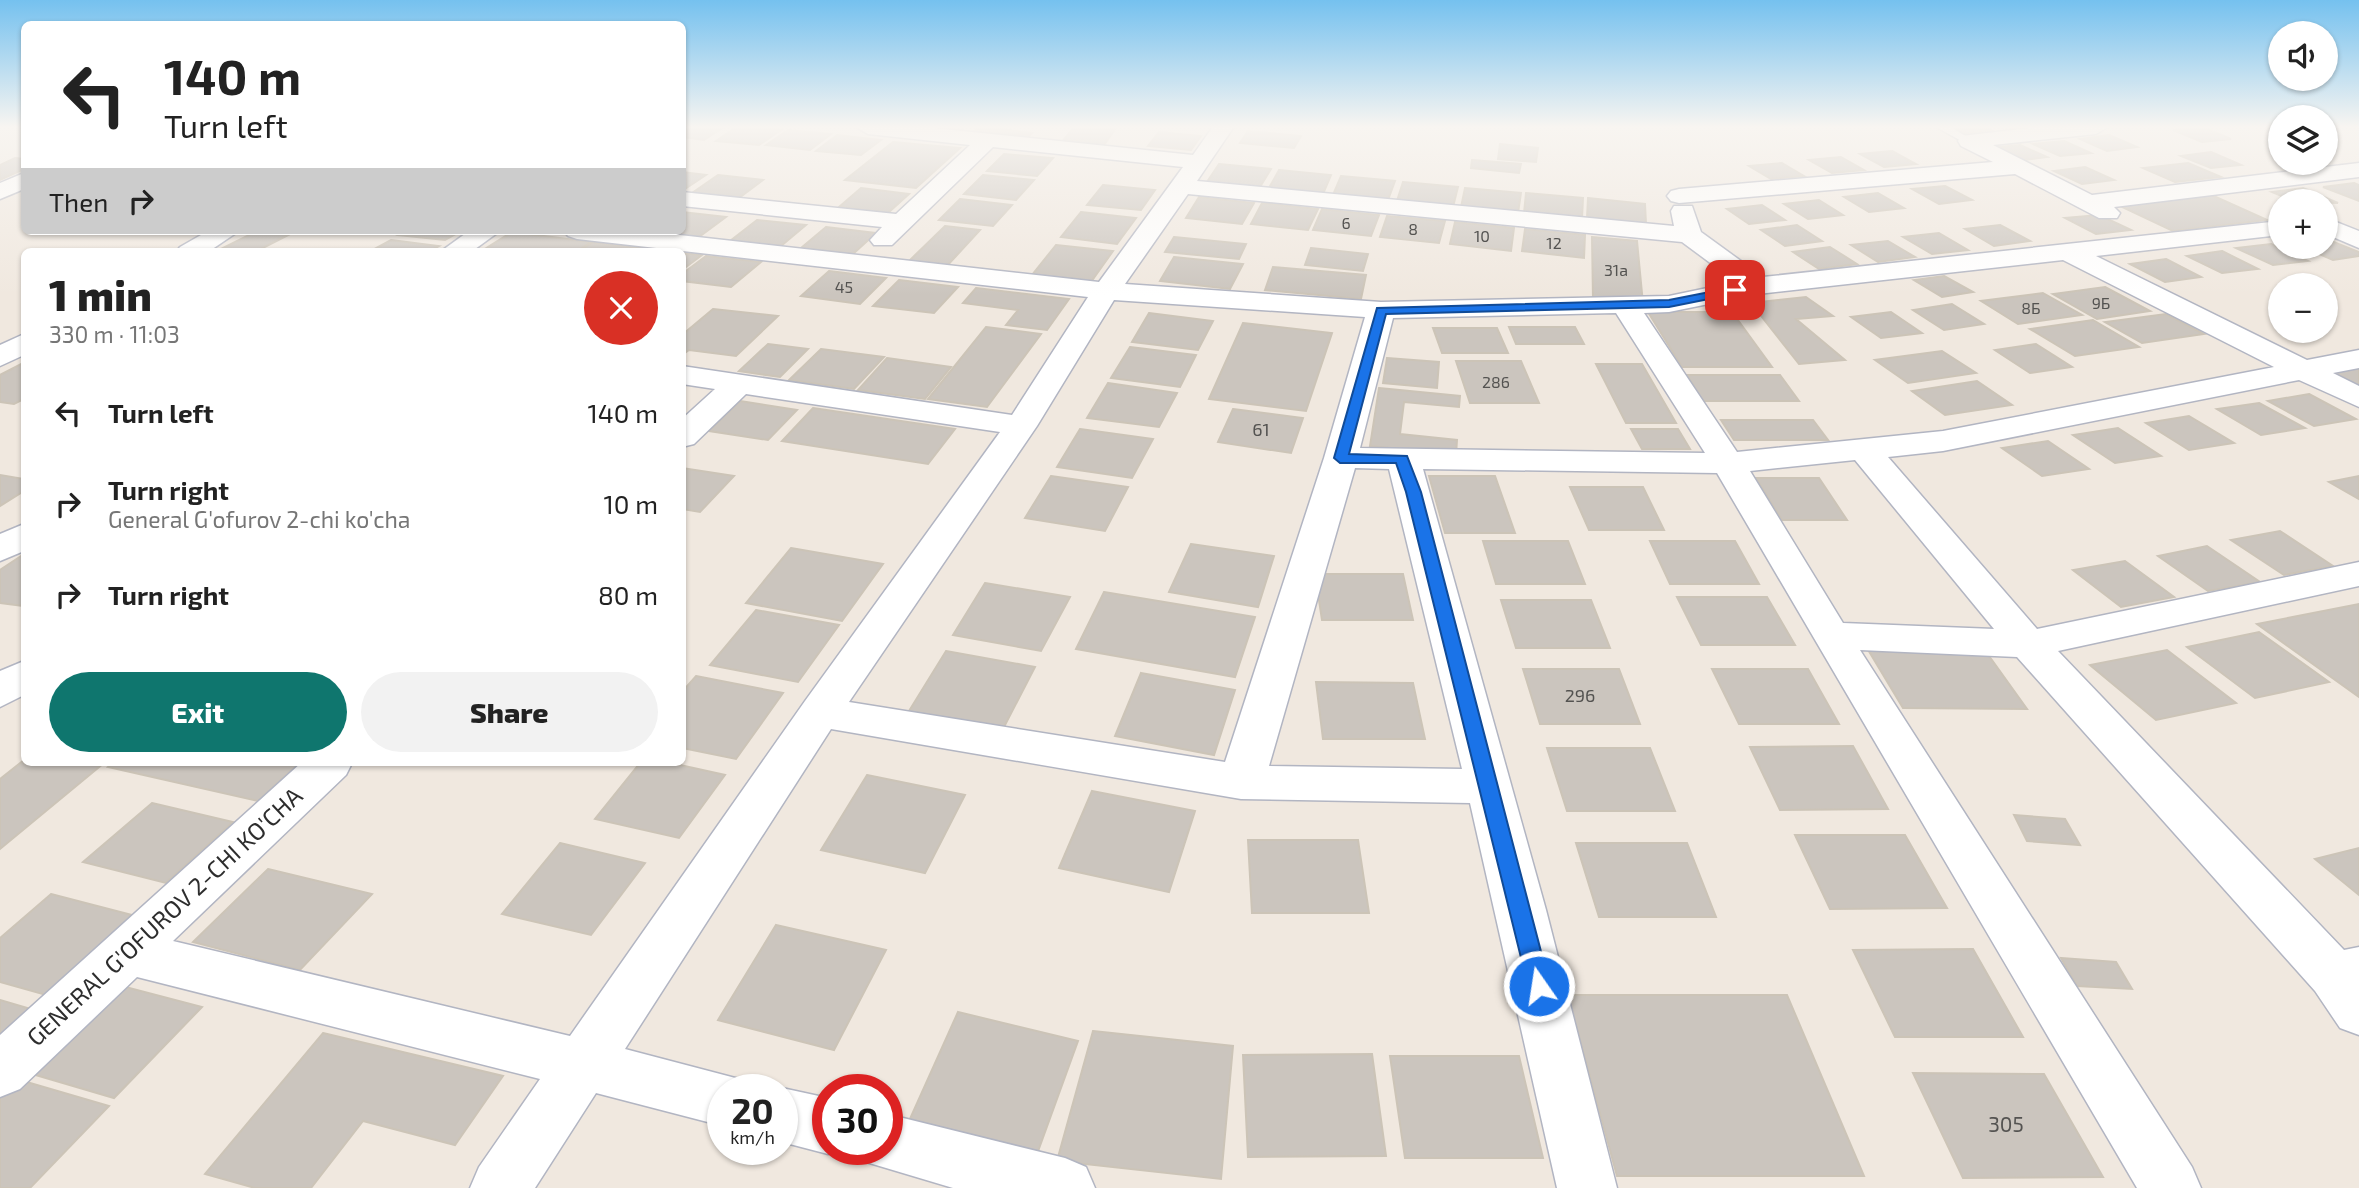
<!DOCTYPE html>
<html lang="en">
<head>
<meta charset="utf-8">
<style>
	:root { --surface:#fff; --page:#f2f2f2; --text:#222; --muted:#767676; --accent:#0f766e }
	body { margin:0; font-family:"Exo 2",sans-serif; background:var(--page); color:var(--text); height:100vh; display:flex; flex-direction:column; font-size:26px; white-space:nowrap }
	* { box-sizing:border-box; margin:0 }
	p { font-size:23px; color:var(--muted) }
	.icon { flex:none; width:38px; height:38px; fill:none; stroke:currentColor; stroke-width:2; stroke-linecap:round; stroke-linejoin:round }
	.map { position:relative; flex:1; overflow:hidden }
	.panel { position:absolute; left:21px; top:248px; width:665px; height:518px; display:flex; flex-direction:column; background:var(--surface); border-radius:10px; box-shadow:0 2px 5px #0004 }
	.panel>* { flex:none }
	.banner { position:absolute; left:21px; top:21px; width:665px; height:214px; border-radius:10px; box-shadow:0 2px 5px #0004; background:#fff; color:var(--text); overflow:hidden }
	.tools { position:absolute; left:2268px; top:21px; display:grid; gap:14px }
	.tools a { display:grid; place-items:center; width:70px; height:70px; border-radius:50%; background:var(--surface); box-shadow:0 2px 5px #0004; font-size:35px }
	.speed { position:absolute; left:707px; top:1074px; display:flex; gap:14px; font-size:35px; font-weight:700; text-align:center }
	.speed>* { display:grid; place-content:center; width:91px; height:91px; border-radius:50%; background:var(--surface); box-shadow:0 2px 5px #0004; line-height:1 }
	.speed small { font-size:18px; font-weight:400 }
	.speed .limit { border:10px solid #d22; background:#fff; color:#111 }
	.pin { position:absolute; display:grid; place-items:center; width:60px; height:60px; color:#fff; margin:-30px; border-radius:14px; box-shadow:0 4px 10px #0006 }
	.me { position:absolute; width:77px; margin:-38px; rotate:347deg; stroke-linejoin:round; filter:drop-shadow(0 0 5px #0008) }
	.turn { display:flex; align-items:center; gap:24px; height:147px; padding:0 28px; font-size:32px }
	.turn .icon { width:91px; height:91px; stroke-width:2.5 }
	.turn b { display:block; font-size:49px; line-height:60px }
	.then { display:flex; align-items:center; height:66px; padding:0 28px; background:#0003; gap:14px; font-size:26px }
	.round { display:grid; place-items:center; flex:none; width:74px; height:74px; border-radius:37px; background:var(--page) }
	.head { display:flex; align-items:center; justify-content:space-between; height:119px; padding:0 28px }
	h1 { font-size:42px; font-weight:800; line-height:52px }
	.button { display:flex; gap:14px; margin-top:auto; padding:14px 28px }
	.button a { flex:1; height:80px; border-radius:42px; background:var(--accent); color:#fff; font-size:28px; font-weight:800; line-height:80px; text-align:center }
	.button a+a { background:var(--page); color:var(--text) }
	ul { padding:0; list-style:none }
	li { display:flex; align-items:center; gap:21px; height:91px; padding:0 28px }
	li div { flex:1 }
	li b { display:block; font-size:26px }
	li em { font-style:normal }
	.map>svg:first-child { display:block }
	.building { fill:#cbc5be; stroke:#ccc4b7; stroke-width:2 }
	.lines { fill:none; stroke-linecap:round; stroke-linejoin:round }
	.lane-casing { stroke:#b2b5c2; stroke-width:3 }
	.street-casing { stroke:#b2b5c2; stroke-width:3 }
	.lane { fill:#fff; fill-rule:evenodd }
	.street { fill:#fff; fill-rule:evenodd }
	.route { fill:#1a73e8; stroke:#114b97; stroke-width:2 }
	.labels { text-anchor:middle; stroke-width:6; stroke-linejoin:round; paint-order:stroke }
	.far-number-label { font-size:16px; fill:#545351 }
	.number-label { font-size:18px; fill:#545351 }
	.near-number-label { font-size:21px; fill:#545351 }
	.near-street-label { font-size:24px; fill:#2d2d2d; stroke:#fff }
</style>
</head>
<body>
<div class="map">
<svg width="2359" height="1188" viewBox="0 0 2359 1188">
	<rect width="100%" height="100%" fill="#f0e8df"/>
	<!-- building -->
	<g class="building">
		<polygon points="682,128 722,128 704,140 682,137"/>
		<polygon points="735,128 765,128 781,130 759,145 716,141"/>
		<polygon points="977,128 993,128 1032,133 1026,139 972,134"/>
		<polygon points="1073,128 1116,128 1104,145 1062,142"/>
		<polygon points="1948,128 1987,128 1993,131 1961,134"/>
		<polygon points="2205,128 2231,139 2202,142 2173,130"/>
		<polygon points="788,130 831,134 810,150 766,145"/>
		<polygon points="1248,131 1301,136 1294,148 1240,143"/>
		<polygon points="1159,132 1201,136 1191,150 1148,146"/>
		<polygon points="837,135 881,140 861,155 816,151"/>
		<polygon points="2109,135 2137,147 2107,151 2080,139"/>
		<polygon points="2064,141 2091,153 2060,156 2033,144"/>
		<polygon points="893,142 960,148 916,188 845,180"/>
		<polygon points="1500,144 1538,148 1536,162 1498,159"/>
		<polygon points="2020,145 2047,157 2016,161 1990,148"/>
		<polygon points="1892,151 1916,164 1884,167 1860,154"/>
		<polygon points="2211,152 2241,165 2211,168 2181,156"/>
		<polygon points="1004,154 1053,158 1037,176 987,171"/>
		<polygon points="1841,157 1864,170 1832,173 1809,160"/>
		<polygon points="15,158 24,159 24,169 0,180 0,165"/>
		<polygon points="1472,160 1521,164 1519,173 1471,168"/>
		<polygon points="1782,163 1804,176 1771,179 1749,166"/>
		<polygon points="2188,163 2221,177 2175,182 2143,168"/>
		<polygon points="1219,164 1271,169 1260,187 1207,182"/>
		<polygon points="2085,167 2114,180 2082,184 2054,171"/>
		<polygon points="1279,170 1331,175 1323,194 1269,188"/>
		<polygon points="682,172 706,175 682,191"/>
		<polygon points="718,175 763,180 739,198 692,193"/>
		<polygon points="983,175 1034,180 1016,200 964,194"/>
		<polygon points="1341,176 1395,181 1388,200 1333,195"/>
		<polygon points="1403,182 1458,187 1453,207 1397,201"/>
		<polygon points="2354,183 2359,185 2359,201 2323,187"/>
		<polygon points="1103,185 1155,190 1141,210 1087,205"/>
		<polygon points="1945,186 1972,200 1939,204 1912,189"/>
		<polygon points="861,188 909,194 888,213 839,207"/>
		<polygon points="1465,188 1521,193 1518,213 1461,207"/>
		<polygon points="2303,188 2338,203 2294,201 2272,192"/>
		<polygon points="1526,193 1583,198 1582,219 1524,213"/>
		<polygon points="1878,193 1904,208 1869,212 1844,197"/>
		<polygon points="2207,193 2267,220 2173,231 2116,204"/>
		<polygon points="1199,197 1254,203 1242,224 1186,218"/>
		<polygon points="1588,198 1645,204 1646,224 1587,218"/>
		<polygon points="960,199 1012,205 993,226 939,220"/>
		<polygon points="1819,200 1843,215 1808,219 1784,204"/>
		<polygon points="1262,203 1318,209 1308,230 1251,224"/>
		<polygon points="1762,205 1785,220 1749,224 1727,209"/>
		<polygon points="1322,209 1379,215 1371,236 1313,230"/>
		<polygon points="682,212 726,217 699,237 649,232 682,231"/>
		<polygon points="1081,212 1136,218 1117,244 1061,237"/>
		<polygon points="2099,215 2131,230 2096,234 2065,218"/>
		<polygon points="1387,216 1445,221 1439,243 1380,237"/>
		<polygon points="757,220 806,225 781,246 730,241"/>
		<polygon points="1455,222 1514,228 1511,251 1450,244"/>
		<polygon points="1797,225 1822,241 1785,246 1761,230"/>
		<polygon points="2000,225 2030,241 1994,246 1965,229"/>
		<polygon points="945,226 980,230 946,267 908,262"/>
		<polygon points="826,227 876,233 853,254 801,248"/>
		<polygon points="1525,229 1585,235 1584,258 1522,251"/>
		<polygon points="257,231 296,231 255,252 217,251"/>
		<polygon points="404,231 461,231 445,240 398,235"/>
		<polygon points="512,232 591,242 576,252 480,252"/>
		<polygon points="1939,233 1968,250 1932,254 1903,237"/>
		<polygon points="1174,237 1246,244 1239,259 1165,252"/>
		<polygon points="1592,237 1637,241 1643,304 1593,299"/>
		<polygon points="2326,239 2359,252 2359,256 2333,260 2303,247 2326,247"/>
		<polygon points="391,240 439,246 428,252 369,252"/>
		<polygon points="1888,241 1915,257 1878,262 1851,245"/>
		<polygon points="593,242 646,248 641,252 578,252"/>
		<polygon points="2271,244 2308,261 2273,265 2236,248"/>
		<polygon points="1056,245 1113,251 1091,282 1032,275"/>
		<polygon points="1830,247 1857,264 1819,269 1793,252"/>
		<polygon points="1311,248 1368,254 1363,271 1305,265"/>
		<polygon points="2222,251 2258,269 2222,273 2187,256"/>
		<polygon points="682,253 702,255 682,270"/>
		<polygon points="706,256 761,262 731,287 682,281 682,274"/>
		<polygon points="1174,257 1243,264 1230,289 1160,281"/>
		<polygon points="2166,259 2201,277 2165,282 2130,264"/>
		<polygon points="1273,267 1366,275 1361,299 1265,290"/>
		<polygon points="829,271 886,278 860,304 801,296"/>
		<polygon points="1944,276 1973,292 1942,297 1914,280"/>
		<polygon points="899,280 958,287 934,313 873,306"/>
		<polygon points="2105,287 2150,311 2097,319 2053,294"/>
		<polygon points="976,288 1069,299 1047,330 1006,325 1018,310 963,303"/>
		<polygon points="2043,293 2082,315 2018,324 1981,301"/>
		<polygon points="1806,297 1833,316 1796,319 1845,360 1799,364 1751,303"/>
		<polygon points="1952,304 1984,324 1944,330 1913,310"/>
		<polygon points="713,309 778,316 736,356 689,350 682,355 682,335"/>
		<polygon points="1648,312 1732,312 1772,367 1682,367"/>
		<polygon points="1891,312 1922,333 1881,338 1851,317"/>
		<polygon points="1149,313 1213,321 1198,350 1132,342"/>
		<polygon points="2166,314 2204,334 2142,343 2105,322"/>
		<polygon points="2093,320 2139,347 2075,356 2030,329"/>
		<polygon points="1243,323 1332,333 1306,411 1209,399"/>
		<polygon points="986,327 1041,334 987,407 928,399"/>
		<polygon points="1509,327 1575,327 1584,344 1516,344"/>
		<polygon points="1433,328 1497,328 1508,353 1442,353"/>
		<polygon points="768,344 808,349 780,377 739,371"/>
		<polygon points="2036,344 2072,367 2030,373 1995,350"/>
		<polygon points="1130,347 1196,355 1180,387 1111,378"/>
		<polygon points="821,349 884,357 854,389 789,380"/>
		<polygon points="1942,351 1976,373 1908,383 1875,360"/>
		<polygon points="887,358 951,367 925,399 858,390"/>
		<polygon points="1387,358 1439,362 1437,388 1383,383"/>
		<polygon points="1456,361 1521,361 1539,403 1470,403"/>
		<polygon points="21,364 24,365 24,399 14,404 0,402 0,375"/>
		<polygon points="1596,364 1642,364 1676,423 1626,423"/>
		<polygon points="2359,368 2359,386 2332,372"/>
		<polygon points="1687,375 1780,375 1799,401 1703,401"/>
		<polygon points="1977,381 2012,405 1945,415 1912,391"/>
		<polygon points="1108,383 1177,393 1159,427 1087,418"/>
		<polygon points="1379,388 1460,396 1459,407 1404,402 1400,434 1457,440 1456,455 1370,446"/>
		<polygon points="2309,394 2356,419 2314,426 2268,401"/>
		<polygon points="740,401 797,410 768,440 709,431"/>
		<polygon points="2259,403 2305,428 2261,435 2217,409"/>
		<polygon points="813,408 955,429 928,464 782,441"/>
		<polygon points="1233,409 1303,418 1291,453 1218,442"/>
		<polygon points="2189,416 2234,443 2189,450 2146,423"/>
		<polygon points="1721,420 1813,420 1828,440 1734,440"/>
		<polygon points="2118,428 2161,456 2115,463 2073,435"/>
		<polygon points="1080,429 1153,439 1132,478 1057,467"/>
		<polygon points="1631,429 1678,429 1690,449 1642,449"/>
		<polygon points="2048,441 2089,469 2042,476 2002,448"/>
		<polygon points="682,468 734,476 700,512 682,509"/>
		<polygon points="0,475 24,479 24,491 0,506"/>
		<polygon points="1051,476 1128,487 1105,531 1025,518"/>
		<polygon points="1429,476 1495,476 1515,533 1445,533"/>
		<polygon points="2359,476 2359,499 2329,482"/>
		<polygon points="1756,478 1819,478 1847,520 1782,520"/>
		<polygon points="1570,487 1643,487 1664,530 1589,530"/>
		<polygon points="2280,531 2333,566 2284,575 2231,540"/>
		<polygon points="1483,541 1568,541 1585,584 1496,584"/>
		<polygon points="1650,541 1735,541 1759,584 1670,584"/>
		<polygon points="1191,544 1274,556 1258,607 1169,592"/>
		<polygon points="2207,546 2260,582 2208,591 2158,556"/>
		<polygon points="791,548 883,564 842,621 746,603"/>
		<polygon points="24,554 24,606 0,603 0,570"/>
		<polygon points="2125,561 2174,597 2121,607 2073,570"/>
		<polygon points="1315,574 1403,574 1413,620 1322,620"/>
		<polygon points="985,583 1070,597 1041,651 953,635"/>
		<polygon points="1104,592 1255,617 1235,677 1076,649"/>
		<polygon points="1677,597 1767,597 1795,645 1701,645"/>
		<polygon points="1501,600 1591,600 1610,648 1516,648"/>
		<polygon points="2359,604 2359,697 2257,624"/>
		<polygon points="756,610 839,625 798,682 710,665"/>
		<polygon points="2259,632 2329,682 2255,698 2187,647"/>
		<polygon points="1867,648 1984,649 2027,709 1903,708"/>
		<polygon points="2167,650 2236,703 2156,720 2090,665"/>
		<polygon points="946,651 1035,667 1003,729 909,711"/>
		<polygon points="1523,669 1619,669 1640,724 1540,724"/>
		<polygon points="1712,669 1808,669 1839,724 1739,724"/>
		<polygon points="1141,673 1235,690 1214,755 1115,736"/>
		<polygon points="696,676 783,693 736,759 682,748 682,692"/>
		<polygon points="1316,682 1413,683 1425,739 1323,739"/>
		<polygon points="1853,746 1888,809 1780,810 1750,747"/>
		<polygon points="1547,748 1650,748 1675,811 1567,811"/>
		<polygon points="24,760 24,763 104,763 0,849 0,779"/>
		<polygon points="113,763 299,763 258,801 108,767"/>
		<polygon points="640,763 671,763 725,775 679,838 595,819"/>
		<polygon points="867,775 965,795 925,873 821,850"/>
		<polygon points="1092,791 1195,811 1169,892 1059,868"/>
		<polygon points="152,803 233,822 166,883 83,862"/>
		<polygon points="2014,815 2065,819 2080,845 2027,841"/>
		<polygon points="1795,835 1905,835 1947,908 1830,909"/>
		<polygon points="1248,840 1358,840 1369,913 1252,913"/>
		<polygon points="560,843 645,863 591,935 502,914"/>
		<polygon points="1576,843 1687,843 1716,917 1599,917"/>
		<polygon points="2359,848 2359,895 2315,859"/>
		<polygon points="268,869 372,894 300,970 193,942"/>
		<polygon points="51,894 132,915 46,995 0,982 0,938"/>
		<polygon points="776,925 886,950 834,1050 718,1020"/>
		<polygon points="1973,949 2023,1037 1895,1037 1853,950"/>
		<polygon points="2061,958 2116,962 2132,989 2077,986"/>
		<polygon points="114,984 202,1007 114,1098 22,1071"/>
		<polygon points="1568,995 1787,995 1864,1176 1617,1176"/>
		<polygon points="0,1000 34,1010 0,1042"/>
		<polygon points="958,1012 1078,1041 1037,1154 909,1121"/>
		<polygon points="1093,1031 1233,1046 1221,1179 1057,1161"/>
		<polygon points="323,1033 503,1076 455,1145 363,1121 311,1188 255,1188 205,1174"/>
		<polygon points="1372,1054 1386,1156 1248,1157 1243,1055"/>
		<polygon points="1390,1056 1519,1056 1543,1158 1405,1158"/>
		<polygon points="1913,1073 2044,1074 2103,1177 1963,1178"/>
		<polygon points="13,1078 109,1106 30,1188 0,1188 0,1090"/>
	</g>
	<g class="lines">
		<defs>
			<polygon id="lane" points="1938,128 1952,128 1974,141 1965,143"/>
			<g id="street">
				<path d="M858 128H933L1193 155 1212 128H1233L1197 181 1674 226 1671 211 1674 206H1692L1701 232 1763 277 2280 221V235L2096 256 2307 360 2359 350V368L2333 373 2359 386V407L2299 380 1943 451 1888 457 2037 629 2359 562V586L2058 651 2344 950 2359 947V1035L2340 1028 2315 991 2017 657 1860 650 2192 1167 2201 1188H2137L1717 473 1423 469 1546 910 1617 1188H1557L1470 803 1241 799 831 729 625 1049 743 1080 748 1090H723V1126L596 1093 535 1188H470L479 1167 540 1079 137 977 20 1089 0 1097V1035L301 763H352L346 775 173 941 570 1036 805 701 1000 432 746 394 694 444 682 447V419L715 389 682 384V366L1012 415 1088 297 577 239 568 236 564 231H644L1099 282 1183 167 993 147 892 245H874L870 240 882 227 682 206V192L896 214 970 145 868 134ZM1188 194 1682 242 1736 282 1669 296 1381 302 1125 284ZM2063 260 2274 367 1943 431 1737 452 1644 313 1669 312 1758 294ZM1114 300 1365 317 1324 458 1225 762 849 702 1037 426ZM1616 313 1705 453 1360 448 1393 318ZM1855 460 1994 629 1843 623 1750 471ZM1355 468 1389 469 1462 769 1269 766Z"/>
				<polygon points="2030,128 2106,128 2096,134 1993,145 2092,195 2359,163 2359,177 2114,207 2120,213 2117,218 2099,218 2015,174 1679,203 1671,201 1667,196 1671,191 1679,189 1993,162 1961,146 1958,141 1961,136"/>
				<polygon points="24,173 24,189 0,199 0,183"/>
				<polygon points="2326,218 2359,231 2359,248 2326,234"/>
				<polygon points="208,231 239,231 208,252 176,252 180,247"/>
				<polygon points="469,231 500,231 471,252 440,252"/>
				<polygon points="24,334 24,355 0,366 0,345"/>
				<polygon points="24,524 24,551 0,561 0,534"/>
				<polygon points="24,661 24,695 0,707 0,671"/>
				<polygon points="782,1088 828,1098 828,1150 838,1150 828,1154 782,1142 782,1090 775,1090"/>
				<polygon points="887,1114 1065,1158 1086,1167 1095,1188 953,1188 866,1162 861,1150 887,1150"/>
			</g>
		</defs>
		<!-- lane casing -->
		<use href="#lane" class="lane-casing"/>
		<!-- street casing -->
		<use href="#street" class="street-casing"/>
		<!-- lane -->
		<use href="#lane" class="lane"/>
		<!-- street -->
		<use href="#street" class="street"/>
	</g>
	<!-- sky -->
	<linearGradient id="sky" x2="0" y2="1"><stop stop-color="#75c1ef"/><stop offset="0.43" stop-color="#f8f5f1"/><stop offset="1" stop-color="#f8f5f1" stop-opacity="0"/></linearGradient>
	<rect width="2359" height="295" fill="url(#sky)"/>
	<!-- route -->
	<polygon class="route" points="1735,287 1739,288 1739,293 1669,307 1386,314 1349,454 1407,456 1421,492 1550,986 1547,993 1539,995 1531,993 1528,986 1406,492 1396,463 1340,463 1334,458 1377,308 1669,300"/>
	<g class="labels">
		<!-- far-number labels -->
		<g class="far-number-label">
			<text x="1346" y="229">6</text>
			<text x="1413" y="235">8</text>
			<text x="1482" y="242">10</text>
			<text x="1554" y="249">12</text>
			<text x="1616" y="276">31а</text>
			<text x="844" y="293">45</text>
			<text x="2101" y="309">9Б</text>
			<text x="2031" y="314">8Б</text>
			<text x="1496" y="388">286</text>
		</g>
		<!-- number labels -->
		<g class="number-label">
			<text x="1261" y="436">61</text>
			<text x="1580" y="702">296</text>
		</g>
		<!-- near-number labels -->
		<g class="near-number-label">
			<text x="2006" y="1132">305</text>
		</g>
		<!-- near-street labels -->
		<g class="near-street-label">
			<text transform="translate(165 917) rotate(-43)" y="8">GENERAL G'OFUROV 2-CHI KO'CHA</text>
		</g>
	</g>
</svg>
<div class="tools">
<a><svg class="icon" aria-label="sound" viewBox="0 0 24 24"><path d="M4 9h4l5-4v14l-5-4H4zM17 9q2 3 0 6"/></svg></a>
<a><svg class="icon" aria-label="layers" viewBox="0 0 24 24"><path d="M12 4l9 5-9 5-9-5zM3 14l9 5 9-5"/></svg></a>
<a>+</a>
<a>−</a>
</div>
<div class="speed"><div>20<small>km/h</small></div><div class="limit">30</div></div>
<div class="pin" style="left:1735px;top:290px;background:#d93025"><svg class="icon" aria-label="arrive" viewBox="0 0 24 24"><path d="M6 21V4h12l-3 4 3 4H6"/></svg></div>
<svg class="me" style="left:1539px;top:986px" viewBox="-20 -20 40 40"><circle r="17" fill="#1a73e8" stroke="#fff" stroke-width="3"/><path d="M0-11L8 9 0 5-8 9z" fill="#fff"/></svg>
<div class="banner">
<div class="turn"><svg class="icon" aria-label="left" viewBox="0 0 24 24"><path d="M17 20v-9H6M10 6l-5 5 5 5"/></svg><div><b>140 m</b>Turn left</div></div>
<div class="then">Then<svg class="icon" aria-label="right" viewBox="0 0 24 24"><path d="M7 20v-9h11M14 6l5 5-5 5"/></svg></div>
</div>
<section class="panel">
<div class="head"><div><h1>1 min</h1><p>330 m · 11:03</p></div><a class="round" style="background:#d93025;color:#fff"><svg class="icon" aria-label="close" viewBox="0 0 24 24"><path d="M6 6l12 12M18 6L6 18"/></svg></a></div>
<ul>
<li><svg class="icon" aria-label="left" viewBox="0 0 24 24"><path d="M17 20v-9H6M10 6l-5 5 5 5"/></svg><div><b>Turn left</b></div><em>140 m</em></li>
<li><svg class="icon" aria-label="right" viewBox="0 0 24 24"><path d="M7 20v-9h11M14 6l5 5-5 5"/></svg><div><b>Turn right</b><p>General G'ofurov 2-chi ko'cha</p></div><em>10 m</em></li>
<li><svg class="icon" aria-label="right" viewBox="0 0 24 24"><path d="M7 20v-9h11M14 6l5 5-5 5"/></svg><div><b>Turn right</b></div><em>80 m</em></li>
</ul>
<div class="button"><a>Exit</a><a>Share</a></div>
</section>
</div>
</body>
</html>
